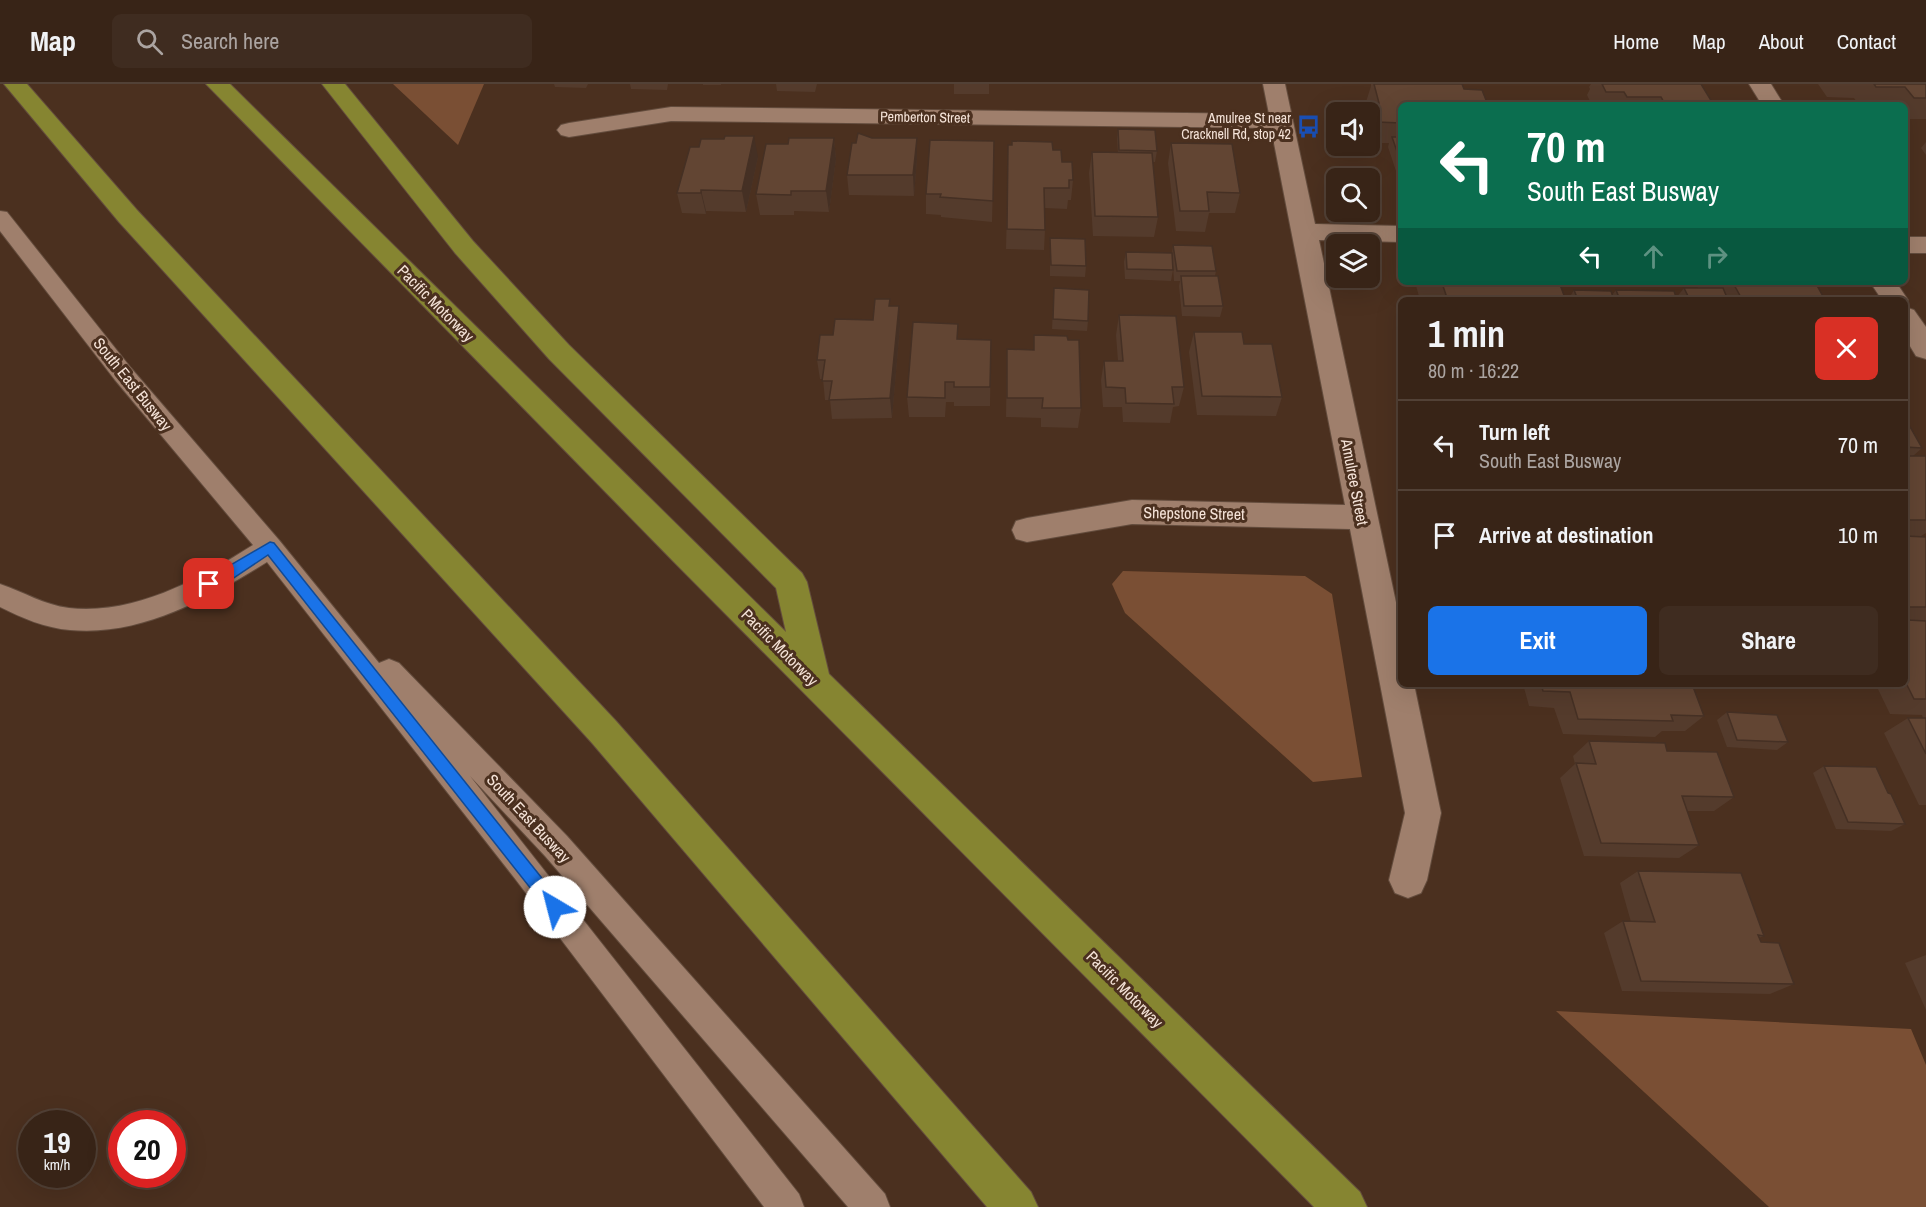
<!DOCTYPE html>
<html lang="en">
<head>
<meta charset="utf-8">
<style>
	:root { --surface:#382417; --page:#3f2c20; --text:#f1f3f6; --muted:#aba4a1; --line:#524136; --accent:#1a73e8 }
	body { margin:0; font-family:"Archivo Narrow",sans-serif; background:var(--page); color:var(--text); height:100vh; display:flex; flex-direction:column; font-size:22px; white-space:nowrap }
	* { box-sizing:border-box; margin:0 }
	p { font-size:20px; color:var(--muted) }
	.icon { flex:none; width:33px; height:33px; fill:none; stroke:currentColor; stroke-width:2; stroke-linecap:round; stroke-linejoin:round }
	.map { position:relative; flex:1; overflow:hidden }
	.panel { position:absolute; left:1398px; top:213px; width:510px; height:390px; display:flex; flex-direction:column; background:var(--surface); border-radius:9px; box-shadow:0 6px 24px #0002,0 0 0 2px var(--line) }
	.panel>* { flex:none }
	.banner { position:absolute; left:1398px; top:18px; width:510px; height:183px; border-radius:9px; box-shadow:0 6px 24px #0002,0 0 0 2px var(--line); background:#0b6e4f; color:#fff; overflow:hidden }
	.controls { position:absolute; left:1326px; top:18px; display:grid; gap:12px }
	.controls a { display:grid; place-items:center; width:54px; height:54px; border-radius:9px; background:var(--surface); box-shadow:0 6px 24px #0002,0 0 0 2px var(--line); font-size:30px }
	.speed { position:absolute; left:18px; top:1026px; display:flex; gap:12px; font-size:30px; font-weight:700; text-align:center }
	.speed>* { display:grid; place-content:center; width:78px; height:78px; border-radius:50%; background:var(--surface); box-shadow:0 6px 24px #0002,0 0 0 2px var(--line); line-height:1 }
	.speed small { font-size:15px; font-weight:400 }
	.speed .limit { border:9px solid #d22; background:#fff; color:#111 }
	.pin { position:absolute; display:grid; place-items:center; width:51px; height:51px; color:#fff; margin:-26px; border-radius:12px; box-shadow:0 3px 9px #0006 }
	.me { position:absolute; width:66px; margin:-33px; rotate:323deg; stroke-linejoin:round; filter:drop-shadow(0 0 4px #0008) }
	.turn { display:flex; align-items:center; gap:21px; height:126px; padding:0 30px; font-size:27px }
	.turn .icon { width:78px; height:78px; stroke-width:2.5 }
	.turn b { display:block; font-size:42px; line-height:51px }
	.lanes { display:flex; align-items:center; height:57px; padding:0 30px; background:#0003; justify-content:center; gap:30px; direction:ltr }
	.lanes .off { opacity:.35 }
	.round { display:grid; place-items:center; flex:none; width:63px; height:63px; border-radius:9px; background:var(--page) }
	.head { display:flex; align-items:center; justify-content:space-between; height:102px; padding:0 30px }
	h1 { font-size:36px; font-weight:700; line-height:45px }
	.action { display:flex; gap:12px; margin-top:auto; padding:12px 30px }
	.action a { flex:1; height:69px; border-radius:9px; background:var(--accent); color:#fff; font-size:24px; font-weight:700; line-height:69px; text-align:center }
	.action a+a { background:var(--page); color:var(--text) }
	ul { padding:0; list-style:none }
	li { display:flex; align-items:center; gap:18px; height:90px; padding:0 30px; border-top:2px solid var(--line) }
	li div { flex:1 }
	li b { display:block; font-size:22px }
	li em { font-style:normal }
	header { display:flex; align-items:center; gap:36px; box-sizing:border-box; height:84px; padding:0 30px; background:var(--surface); border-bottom:2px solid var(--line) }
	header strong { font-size:28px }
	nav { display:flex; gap:33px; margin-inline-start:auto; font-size:21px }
	.search { width:420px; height:54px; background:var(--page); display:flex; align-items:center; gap:15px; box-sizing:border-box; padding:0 21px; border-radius:9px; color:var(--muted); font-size:22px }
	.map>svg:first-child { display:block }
	.green { fill:#7a4f34 }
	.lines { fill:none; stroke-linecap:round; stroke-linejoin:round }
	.lane-casing { stroke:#634c3d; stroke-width:2 }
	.street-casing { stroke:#634c3d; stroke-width:2 }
	.highway-casing { stroke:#634c3d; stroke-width:2 }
	.lane { fill:#9f7f6c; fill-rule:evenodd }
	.street { fill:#9f7f6c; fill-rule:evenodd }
	.highway { fill:#868531; fill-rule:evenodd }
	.wall { fill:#543b2c }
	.shaded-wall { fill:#453024 }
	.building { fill:#624533; stroke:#453024; stroke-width:1.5 }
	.route { fill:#1a73e8; stroke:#114b97; stroke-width:1.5 }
	.labels { text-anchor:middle; stroke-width:6; stroke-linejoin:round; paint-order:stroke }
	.far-street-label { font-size:14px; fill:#f5e3d8; stroke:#4b301f }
	.far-poi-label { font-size:14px; fill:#f5e3d8; stroke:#4b301f; text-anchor:end }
	.street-label { font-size:16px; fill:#f5e3d8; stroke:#4b301f }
</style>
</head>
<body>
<header>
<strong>Map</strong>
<div class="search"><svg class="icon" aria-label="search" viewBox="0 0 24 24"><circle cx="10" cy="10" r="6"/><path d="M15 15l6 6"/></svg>Search here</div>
<nav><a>Home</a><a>Map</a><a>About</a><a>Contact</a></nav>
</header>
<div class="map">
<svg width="1926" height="1123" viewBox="0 0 1926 1123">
	<rect width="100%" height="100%" fill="#4b301f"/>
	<!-- green -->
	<g class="green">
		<polygon points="393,0 484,0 458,61"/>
		<polygon points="1123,487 1305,492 1332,510 1362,693 1313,698 1125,529 1112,500"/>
		<polygon points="1556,927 1911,945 1926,981 1926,1123 1769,1123"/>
	</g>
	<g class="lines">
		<defs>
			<path id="lane" d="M0 127 7 128 131 284 279 456 379 579 389 575 399 579 567 752 885 1110 890 1123H848L545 772 470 692 799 1110 804 1123H764L516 796 267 478C210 514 140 553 70 546 45 544 22 534 0 523V500C24 508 44 521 69 524 136 531 199 495 253 461L115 296 0 147Z"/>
			<g id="street">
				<polygon points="1263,0 1285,0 1315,140 1401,142 1401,158 1319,156 1401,542 1401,600 1414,600 1441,729 1427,796 1421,809 1408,814 1395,809 1389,796 1405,729 1350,445 1132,440 1027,458 1016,455 1012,446 1016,437 1027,434 1132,416 1345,421 1271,44 671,37 569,53 561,51 557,46 561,41 569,39 671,23 1269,30"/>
				<polygon points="1749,0 1771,0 1784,21 1762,21"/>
				<rect x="1905" y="153" width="21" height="16"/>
				<polygon points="1870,198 1896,198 1908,216 1905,221 1905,216 1882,216"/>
				<polygon points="1905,223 1914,226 1926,243 1926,275 1916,272 1905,254"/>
			</g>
			<g id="highway">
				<polygon points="4,0 27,0 137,126 616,637 1031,1108 1038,1123 987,1123 592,659 119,138"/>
				<polygon points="206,0 230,0 786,548 776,504 549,275 455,169 322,0 345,0 473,157 569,261 802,489 807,498 829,590 1360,1108 1367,1123 1314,1123 672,476"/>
			</g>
		</defs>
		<!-- lane casing -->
		<use href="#lane" class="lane-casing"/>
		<!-- street casing -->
		<use href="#street" class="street-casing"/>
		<!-- highway casing -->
		<use href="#highway" class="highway-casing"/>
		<!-- lane -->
		<use href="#lane" class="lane"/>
		<!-- street -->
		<use href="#street" class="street"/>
		<!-- highway -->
		<use href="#highway" class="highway"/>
	</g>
	<!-- wall -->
	<g class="wall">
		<polygon points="554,0 588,0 586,4 555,3"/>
		<polygon points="630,0 668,0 667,6 631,5"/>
		<rect x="703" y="0" width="18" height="1"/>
		<polygon points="776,0 817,0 815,8 777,7"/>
		<rect x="954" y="0" width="35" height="10"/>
		<polygon points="1371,0 1462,0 1401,21 1401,87 1396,87 1388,63 1389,59 1370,59 1370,28 1369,28 1366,18 1371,2"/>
		<polygon points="1591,0 1701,0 1712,18 1710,21 1592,21 1587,11 1590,5 1589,3"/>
		<polygon points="1818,0 1926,0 1926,35 1905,35 1905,21 1859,21 1854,14 1827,13"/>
		<polygon points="1118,45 1157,67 1155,78 1153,78 1158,133 1154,153 1093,152 1089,89 1092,68 1118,69 1117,55"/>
		<polygon points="834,54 836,75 829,128 794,127 794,131 760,131 756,110 788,60"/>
		<polygon points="872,54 917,54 917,75 914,112 849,111 847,91 856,59"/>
		<polygon points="994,57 992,138 941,133 941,131 926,130 926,110"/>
		<polygon points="1926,58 1926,71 1921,64"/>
		<polygon points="1171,59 1240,109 1235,129 1209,129 1205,148 1176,147 1168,79"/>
		<polygon points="1053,66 1073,96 1071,116 1068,116 1067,125 1045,124 1045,146 1044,166 1006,165 1008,82"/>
		<polygon points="758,73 746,128 706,127 706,130 682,129 677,109"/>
		<polygon points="1050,154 1086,182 1085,193 1050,192"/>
		<polygon points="1173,161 1216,187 1215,192 1223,222 1220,233 1182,232 1179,202 1180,197 1174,197 1173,182 1173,186 1171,197 1125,195 1124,178 1126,168 1172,170"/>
		<polygon points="1415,198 1559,198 1565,214 1564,216 1420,216"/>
		<polygon points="1695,198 1815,198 1825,216 1568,216 1574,206 1612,211 1616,206 1676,214 1684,204 1698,204"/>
		<polygon points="1054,204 1088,237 1087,247 1052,245"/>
		<polygon points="890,215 890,222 900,242 892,334 832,335 830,316 825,316 823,295 820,295 817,276 833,251 873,236"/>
		<polygon points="1119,231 1184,303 1179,322 1173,323 1170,339 1123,338 1122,323 1103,323 1101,296 1104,277 1118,277 1116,251"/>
		<polygon points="1194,248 1244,260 1282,313 1276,332 1197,331 1189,268"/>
		<polygon points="958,255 991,256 990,322 954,322 954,318 946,318 945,333 909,333 907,313"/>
		<polygon points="1007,265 1081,324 1078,344 1041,343 1041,334 1006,333"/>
		<polygon points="1905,334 1922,364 1913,372 1926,372 1926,449 1921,452 1926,453 1926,721 1919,721 1884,649 1908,634 1923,634 1922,631 1890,630 1877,603 1841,601 1840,600 1905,600"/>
		<polygon points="1523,600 1692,600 1704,632 1685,647 1662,647 1655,653 1563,650 1554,624 1529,622"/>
		<polygon points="1727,628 1788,658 1777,666 1727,663 1717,636"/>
		<polygon points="1589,657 1667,667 1734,713 1714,727 1687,727 1699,761 1679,774 1584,772 1560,694 1575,680 1573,672"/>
		<polygon points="1824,682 1905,740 1891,747 1836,745 1813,689"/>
		<polygon points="1638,787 1764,852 1759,854 1761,858 1794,900 1770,910 1622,907 1604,849 1623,837 1631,838 1620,799"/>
		<polygon points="1926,871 1926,926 1905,879"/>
	</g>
	<!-- shaded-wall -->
	<g class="shaded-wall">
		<polygon points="754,52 758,73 746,128 742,107"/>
		<polygon points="834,54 836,75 829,128 826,107"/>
		<polygon points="917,54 917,75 914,112 913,91"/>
		<polygon points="701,106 706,127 706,130 701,109"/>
		<polygon points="899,222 900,242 892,334 890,314"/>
	</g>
	<!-- building -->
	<g class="building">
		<polygon points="1374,0 1462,0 1464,5 1482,6 1488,21 1401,21 1401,39 1377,38 1372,19 1379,19"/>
		<polygon points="1602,0 1701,0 1712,18 1665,20 1661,13 1627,13 1624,8 1606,8"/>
		<polygon points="1874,0 1926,0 1926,14 1914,14 1905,3 1876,3"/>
		<polygon points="1118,45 1155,46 1157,67 1119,66"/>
		<polygon points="858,49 872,54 917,54 913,91 847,91 852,59 856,59"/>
		<polygon points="725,52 754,52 742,107 701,106 701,109 677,109 690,63 699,63 701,55 724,55"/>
		<polygon points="1392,53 1401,53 1401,76 1400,76"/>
		<polygon points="789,54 834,54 826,107 791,107 791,111 756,110 766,60 788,60"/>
		<polygon points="930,56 994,57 993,117 940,113 941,110 926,110"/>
		<polygon points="1012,57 1052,58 1053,66 1061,66 1062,78 1072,78 1073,96 1069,96 1069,104 1044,104 1045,146 1007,145 1008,61 1012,61"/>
		<polygon points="1171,59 1232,60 1240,109 1207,108 1209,127 1180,127"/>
		<polygon points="1092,68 1152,69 1158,133 1095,132"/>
		<polygon points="1050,154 1085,155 1086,182 1051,181"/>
		<polygon points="1173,161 1212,162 1216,187 1177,187"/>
		<polygon points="1126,168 1172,169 1173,186 1127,185"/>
		<polygon points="1181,192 1218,192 1223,222 1184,222"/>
		<polygon points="1430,198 1559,198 1565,214 1447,214 1442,199"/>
		<polygon points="1743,198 1815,198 1825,216 1742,215 1733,199 1744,200"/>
		<polygon points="1054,204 1089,206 1088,237 1053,235"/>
		<polygon points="1684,204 1723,204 1728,216 1690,216"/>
		<polygon points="1574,206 1611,207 1614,216 1578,216"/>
		<polygon points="1616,206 1674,207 1677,216 1620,216"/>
		<polygon points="875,215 890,215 889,222 899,222 890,314 829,316 832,297 822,297 825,276 817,276 820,251 833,251 835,235 873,236"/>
		<polygon points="1119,231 1176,232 1184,303 1172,303 1174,320 1126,319 1125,304 1106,303 1104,277 1123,277"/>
		<polygon points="913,238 958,240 957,255 991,256 990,303 954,303 954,298 945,298 945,314 907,313"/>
		<polygon points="1194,248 1242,248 1244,260 1272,260 1282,313 1202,312"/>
		<polygon points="1034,251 1067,252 1068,256 1079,256 1081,324 1042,324 1043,314 1007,314 1007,265 1034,266"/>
		<polygon points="1905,334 1922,364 1905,363"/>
		<rect x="1905" y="372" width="21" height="64"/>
		<polygon points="1905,452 1926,453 1926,523 1908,523 1905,518 1905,493 1906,493 1905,491"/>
		<polygon points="1908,536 1926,537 1926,615 1914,615 1905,597 1905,539 1909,540"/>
		<polygon points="1541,600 1692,600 1704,632 1671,631 1673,637 1578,635 1570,608 1543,607"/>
		<polygon points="1727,628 1777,631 1788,658 1737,656"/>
		<polygon points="1908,634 1926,634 1926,670"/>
		<polygon points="1589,657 1665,659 1667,667 1717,668 1734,713 1682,712 1699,761 1601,759 1576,679 1596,680"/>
		<polygon points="1824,682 1876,683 1888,709 1891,710 1905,740 1848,738"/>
		<polygon points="1638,787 1741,789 1764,852 1758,851 1761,858 1779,859 1794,900 1641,897 1623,837 1655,838"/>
	</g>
	<!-- route -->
	<polygon class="route" points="270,458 274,459 561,818 563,823 561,829 555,831 550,829 268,471 232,495 209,505 205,503 203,500 205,496"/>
	<!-- icons -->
	<defs>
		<symbol id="bus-bare" viewBox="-9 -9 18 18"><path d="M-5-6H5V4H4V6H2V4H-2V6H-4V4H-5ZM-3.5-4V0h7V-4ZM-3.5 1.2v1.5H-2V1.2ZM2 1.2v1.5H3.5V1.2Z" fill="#1a4fb4" stroke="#4b301f" stroke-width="2.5" paint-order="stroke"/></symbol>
	</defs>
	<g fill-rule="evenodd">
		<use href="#bus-bare" x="1292" y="26" width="33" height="33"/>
	</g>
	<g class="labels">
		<!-- far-street labels -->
		<g class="far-street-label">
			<text transform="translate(925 33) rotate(1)" y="5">Pemberton Street</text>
		</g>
		<!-- far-poi labels -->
		<g class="far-poi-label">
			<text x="1291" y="39">Amulree St near<tspan x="1291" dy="16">Cracknell Rd, stop 42</tspan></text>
		</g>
		<!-- street labels -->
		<g class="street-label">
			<text transform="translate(436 219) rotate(45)" y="6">Pacific Motorway</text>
			<text transform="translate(133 300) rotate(51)" y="6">South East Busway</text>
			<text transform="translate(1355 398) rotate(79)" y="6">Amulree Street</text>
			<text transform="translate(1194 429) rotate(1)" y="6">Shepstone Street</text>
			<text transform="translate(780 563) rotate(45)" y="6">Pacific Motorway</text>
			<text transform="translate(529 734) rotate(47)" y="6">South East Busway</text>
			<text transform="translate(1125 905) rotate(45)" y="6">Pacific Motorway</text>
		</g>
	</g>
</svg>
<div class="controls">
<a><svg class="icon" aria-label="sound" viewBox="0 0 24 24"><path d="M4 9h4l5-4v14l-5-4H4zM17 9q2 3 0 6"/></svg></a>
<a><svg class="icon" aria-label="search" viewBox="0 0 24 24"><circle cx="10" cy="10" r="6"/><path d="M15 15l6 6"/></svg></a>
<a><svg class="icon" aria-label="layers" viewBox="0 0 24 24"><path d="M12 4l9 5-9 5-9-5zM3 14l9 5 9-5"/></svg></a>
</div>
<div class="speed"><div>19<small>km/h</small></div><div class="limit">20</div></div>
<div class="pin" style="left:209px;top:500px;background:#d93025"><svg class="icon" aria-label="arrive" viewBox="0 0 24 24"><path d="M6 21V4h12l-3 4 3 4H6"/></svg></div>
<svg class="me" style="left:555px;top:823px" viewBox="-20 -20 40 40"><circle r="19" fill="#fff"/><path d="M0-13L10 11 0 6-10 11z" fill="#1a73e8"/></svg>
<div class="banner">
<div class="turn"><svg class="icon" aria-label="left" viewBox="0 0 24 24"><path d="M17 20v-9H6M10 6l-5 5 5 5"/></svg><div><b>70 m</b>South East Busway</div></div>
<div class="lanes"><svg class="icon" aria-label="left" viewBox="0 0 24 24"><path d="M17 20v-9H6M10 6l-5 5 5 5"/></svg><svg class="icon off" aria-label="ahead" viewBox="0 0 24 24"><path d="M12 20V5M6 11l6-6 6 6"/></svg><svg class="icon off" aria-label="right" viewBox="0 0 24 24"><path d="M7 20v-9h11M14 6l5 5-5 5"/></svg></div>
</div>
<section class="panel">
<div class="head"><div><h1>1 min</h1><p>80 m · 16:22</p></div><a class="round" style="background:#d93025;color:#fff"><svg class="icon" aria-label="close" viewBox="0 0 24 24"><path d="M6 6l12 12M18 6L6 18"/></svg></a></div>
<ul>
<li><svg class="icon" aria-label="left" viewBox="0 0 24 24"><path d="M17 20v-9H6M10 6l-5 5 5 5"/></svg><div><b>Turn left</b><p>South East Busway</p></div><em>70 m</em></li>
<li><svg class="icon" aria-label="arrive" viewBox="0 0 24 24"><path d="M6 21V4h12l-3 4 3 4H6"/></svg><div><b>Arrive at destination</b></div><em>10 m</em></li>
</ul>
<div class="action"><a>Exit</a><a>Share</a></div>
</section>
</div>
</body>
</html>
